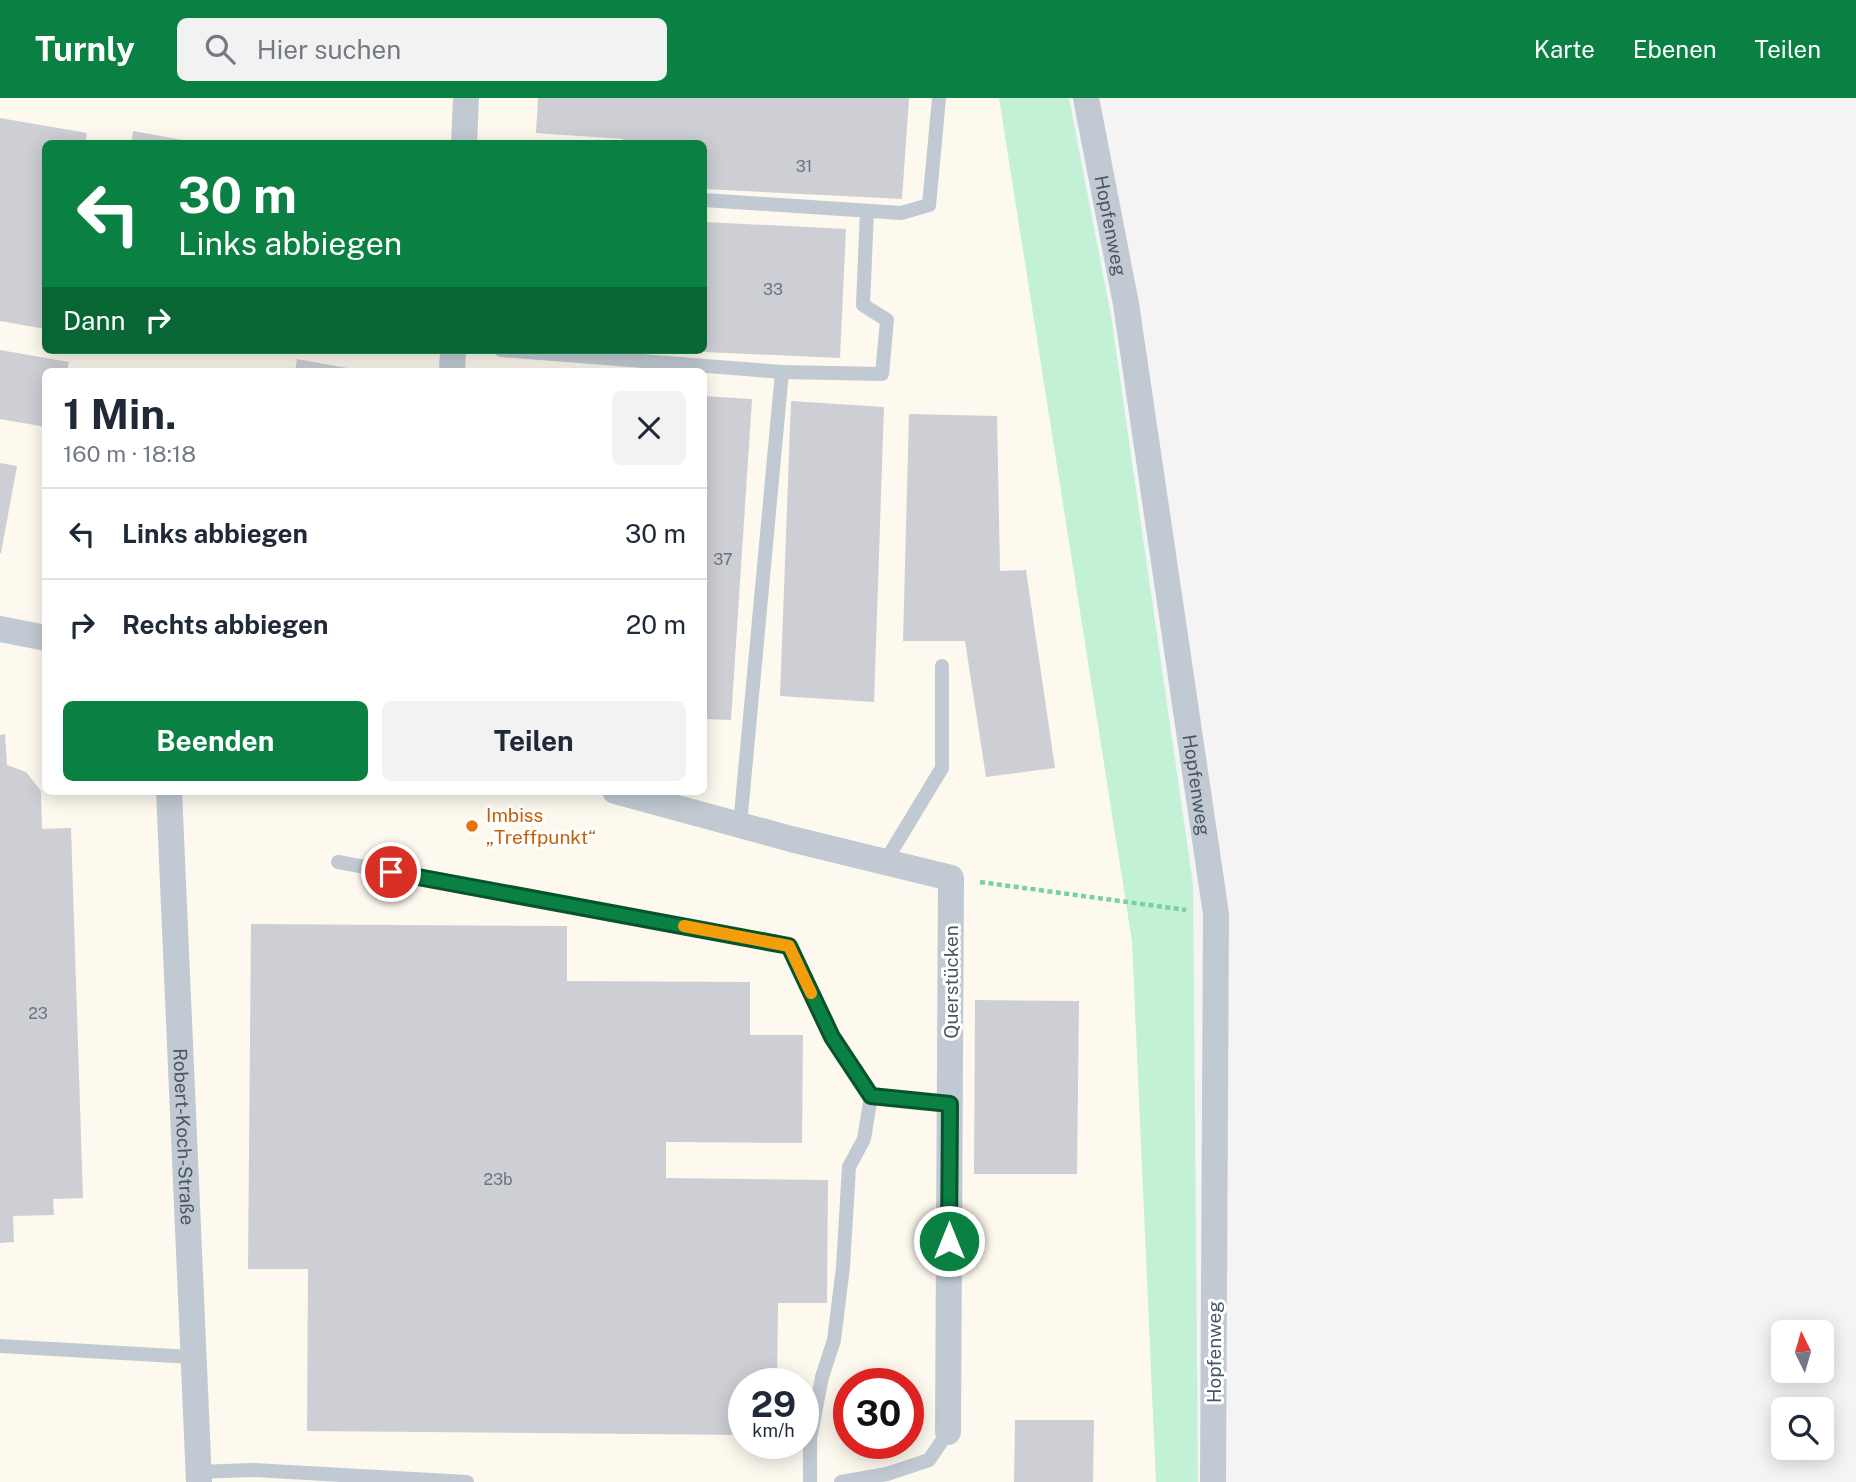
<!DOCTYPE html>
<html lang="de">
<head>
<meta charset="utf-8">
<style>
	:root { --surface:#fff; --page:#f2f2f3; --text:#1f2937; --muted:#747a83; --line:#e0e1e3; --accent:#0b8043 }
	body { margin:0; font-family:"Public Sans",sans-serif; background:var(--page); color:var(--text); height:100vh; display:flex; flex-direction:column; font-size:26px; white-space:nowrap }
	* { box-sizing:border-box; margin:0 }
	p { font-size:23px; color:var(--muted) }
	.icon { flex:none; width:38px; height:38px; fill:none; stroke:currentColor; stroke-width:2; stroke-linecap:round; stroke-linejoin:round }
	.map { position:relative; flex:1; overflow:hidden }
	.sheet { position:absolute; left:42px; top:270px; width:665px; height:427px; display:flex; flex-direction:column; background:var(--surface); border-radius:10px; box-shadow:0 4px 18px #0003 }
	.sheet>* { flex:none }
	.hud { position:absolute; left:42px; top:42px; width:665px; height:214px; border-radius:10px; box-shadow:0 4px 18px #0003; background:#0b8043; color:#fff; overflow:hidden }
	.needle { width:46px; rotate:355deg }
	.fabs { position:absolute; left:1771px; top:1222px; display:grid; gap:14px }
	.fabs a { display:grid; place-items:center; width:63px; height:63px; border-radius:10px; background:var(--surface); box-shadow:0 4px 18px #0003; font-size:35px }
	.speed { position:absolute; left:728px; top:1270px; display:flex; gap:14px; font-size:35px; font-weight:700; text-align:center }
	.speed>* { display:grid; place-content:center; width:91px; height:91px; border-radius:50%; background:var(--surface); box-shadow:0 4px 18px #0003; line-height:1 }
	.speed small { font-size:18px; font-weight:400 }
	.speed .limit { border:10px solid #d22; background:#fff; color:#111 }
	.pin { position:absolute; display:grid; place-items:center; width:60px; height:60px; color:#fff; margin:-30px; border:4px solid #fff; border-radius:50%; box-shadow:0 2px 7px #0007 }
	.me { position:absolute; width:77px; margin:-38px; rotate:0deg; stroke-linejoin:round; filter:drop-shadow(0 0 5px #0008) }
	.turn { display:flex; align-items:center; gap:24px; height:147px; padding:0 21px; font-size:32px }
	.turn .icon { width:91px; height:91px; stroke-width:2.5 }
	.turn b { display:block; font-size:49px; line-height:60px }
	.then { display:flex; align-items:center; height:66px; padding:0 21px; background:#0003; gap:14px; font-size:26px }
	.round { display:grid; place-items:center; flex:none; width:74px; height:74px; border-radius:10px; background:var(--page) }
	.headline { display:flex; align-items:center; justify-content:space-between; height:119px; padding:0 21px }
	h1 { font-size:42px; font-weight:700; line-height:52px }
	.button { display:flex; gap:14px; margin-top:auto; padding:14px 21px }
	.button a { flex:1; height:80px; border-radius:10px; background:var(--accent); color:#fff; font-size:28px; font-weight:700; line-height:80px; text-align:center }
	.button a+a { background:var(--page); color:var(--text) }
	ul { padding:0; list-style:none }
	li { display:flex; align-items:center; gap:21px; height:91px; padding:0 21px; border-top:2px solid var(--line) }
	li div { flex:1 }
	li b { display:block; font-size:26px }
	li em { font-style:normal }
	header { display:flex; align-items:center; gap:42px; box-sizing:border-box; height:98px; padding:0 35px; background:var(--accent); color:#fff }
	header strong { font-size:33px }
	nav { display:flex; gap:38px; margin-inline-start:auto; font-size:24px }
	.search { width:490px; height:63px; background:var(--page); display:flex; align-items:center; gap:18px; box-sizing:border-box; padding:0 24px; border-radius:10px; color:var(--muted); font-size:26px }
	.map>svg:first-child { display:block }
	.commercial { fill:#fdf9ef; fill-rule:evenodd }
	.green { fill:#c3f1d5 }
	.building { fill:#cdcfd5 }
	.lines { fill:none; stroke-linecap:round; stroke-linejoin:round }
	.path { stroke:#7ad0a6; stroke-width:4.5; stroke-dasharray:5 3.5; stroke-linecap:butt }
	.lane { stroke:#c1cad2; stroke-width:14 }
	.street { stroke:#c1cad2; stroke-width:26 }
	.route-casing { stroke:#07532c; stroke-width:18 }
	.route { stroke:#0b8043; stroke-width:12 }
	.slow { stroke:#f59e0b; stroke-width:12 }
	.food-dot { fill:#e8710a; stroke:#fff; stroke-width:2.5 }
	.labels { text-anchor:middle; stroke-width:6; stroke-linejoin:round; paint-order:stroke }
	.number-label { font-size:16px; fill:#6b747e }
	.street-label { font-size:19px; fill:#4a5661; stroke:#fff }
	.food-label { font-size:19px; fill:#c56008; stroke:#fff; text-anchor:start }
</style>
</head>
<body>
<header>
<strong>Turnly</strong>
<div class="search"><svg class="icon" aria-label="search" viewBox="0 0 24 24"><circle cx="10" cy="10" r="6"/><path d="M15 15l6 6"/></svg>Hier suchen</div>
<nav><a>Karte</a><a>Ebenen</a><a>Teilen</a></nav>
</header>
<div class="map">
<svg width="1856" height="1384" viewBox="0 0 1856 1384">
	<rect width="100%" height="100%" fill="#f5f3f3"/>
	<!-- commercial -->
	<path class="commercial" d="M0 0H999L1132 843 1156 1384H0ZM46 46H704V252H46ZM46 273H704V693H46ZM744 1286H803V1346H744ZM849 1286H908V1346H849Z"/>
	<!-- green -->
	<polygon class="green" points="999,0 1069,0 1111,218 1193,786 1198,1384 1156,1384 1132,843"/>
	<!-- building -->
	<g class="building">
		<polygon points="538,0 909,0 902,101 704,91 704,46 622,46 623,41 536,35"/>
		<polygon points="0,20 87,35 85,46 46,46 46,231 0,223"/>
		<polygon points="133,33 194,44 194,46 131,46"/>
		<polygon points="704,124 846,131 840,260 704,254"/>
		<polygon points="0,252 69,264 67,273 46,273 46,329 0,321"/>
		<polygon points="297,261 359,272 359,273 295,273"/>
		<polygon points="704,298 752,301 731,622 704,621"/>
		<polygon points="791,303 884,309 874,604 780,598"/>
		<polygon points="909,316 997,318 1000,473 1026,472 1055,670 986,679 965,543 903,543"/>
		<polygon points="0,365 17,368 1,455 0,455"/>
		<polygon points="5,636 7,667 26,674 41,693 42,731 71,730 83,1100 53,1101 54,1117 13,1118 14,1144 0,1145 0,637"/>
		<polygon points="251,826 567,828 567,883 750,884 750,937 803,937 802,1045 666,1044 666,1080 828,1082 827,1205 778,1205 777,1286 744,1286 744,1337 307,1333 308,1171 248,1171"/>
		<polygon points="975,902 1079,903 1077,1076 974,1076"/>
		<polygon points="1015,1322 1094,1322 1093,1384 1014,1384"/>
	</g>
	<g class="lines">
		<!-- path -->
		<polyline class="path" points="980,784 1186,812"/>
		<!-- lane -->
		<g class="lane">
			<polyline points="704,102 901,115 929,107 939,0"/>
			<polyline points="501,252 782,274 740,727"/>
			<polyline points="782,274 882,276 887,222 863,207 867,113"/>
			<polyline points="338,764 789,848 832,939 871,998 950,1006"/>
			<polyline points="885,764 942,670 942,568"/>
			<polyline points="0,1248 192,1259"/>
			<polyline points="198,1374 252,1372 467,1384"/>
			<polyline points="810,1384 810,1341 822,1279 834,1242 843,1169 849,1069 864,1041 871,998"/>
			<polyline points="841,1384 887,1376 929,1362 948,1334"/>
		</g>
		<!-- street -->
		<g class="street">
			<path id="s1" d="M1086 0 1126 206 1216 816 1213 1384"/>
			<polyline points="464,46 466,0"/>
			<polyline points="452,273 453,252"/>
			<polyline points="0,531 46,540"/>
			<path id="s2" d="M169 693 199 1384"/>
			<polyline points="615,693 791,741 951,780 948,1334"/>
		</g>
	</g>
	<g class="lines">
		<defs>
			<polyline id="route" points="391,774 789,848 832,939 871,998 950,1006 949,1143"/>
		</defs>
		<!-- route casing -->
		<use href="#route" class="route-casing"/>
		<!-- route -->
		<use href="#route" class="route"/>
		<!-- slow -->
		<polyline class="slow" points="684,828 789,848 811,895"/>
	</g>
	<!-- markers -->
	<circle class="food-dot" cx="472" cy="728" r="7"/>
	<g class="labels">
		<!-- number labels -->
		<g class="number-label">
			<text x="804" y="74">31</text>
			<text x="773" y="197">33</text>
			<text x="723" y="467">37</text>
			<text x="38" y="921">23</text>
			<text x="498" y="1087">23b</text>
		</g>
		<!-- street labels -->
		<g class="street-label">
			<text dy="7" stroke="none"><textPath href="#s1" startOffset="130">Hopfenweg</textPath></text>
			<text dy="7" stroke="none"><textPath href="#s1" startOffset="696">Hopfenweg</textPath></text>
			<text transform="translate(951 884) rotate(-90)" y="7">Querstücken</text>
			<text dy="7" stroke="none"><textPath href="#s2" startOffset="346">Robert-Koch-Straße</textPath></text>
			<text transform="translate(1214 1254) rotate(-90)" y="7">Hopfenweg</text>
		</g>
		<!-- food labels -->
		<g class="food-label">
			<text x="486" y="724">Imbiss<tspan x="486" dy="22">„Treffpunkt“</tspan></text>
		</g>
	</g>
</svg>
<div class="fabs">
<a><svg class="needle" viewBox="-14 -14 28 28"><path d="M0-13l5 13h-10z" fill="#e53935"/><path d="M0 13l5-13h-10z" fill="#747a83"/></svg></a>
<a><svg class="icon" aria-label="search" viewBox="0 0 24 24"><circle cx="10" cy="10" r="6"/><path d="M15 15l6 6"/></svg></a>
</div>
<div class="speed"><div>29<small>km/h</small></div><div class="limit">30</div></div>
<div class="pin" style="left:391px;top:774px;background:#d93025"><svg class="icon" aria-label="arrive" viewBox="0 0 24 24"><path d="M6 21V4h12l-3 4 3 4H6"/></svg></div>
<svg class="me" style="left:949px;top:1143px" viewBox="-20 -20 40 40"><circle r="17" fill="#0b8043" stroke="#fff" stroke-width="3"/><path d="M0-11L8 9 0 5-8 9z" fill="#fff"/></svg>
<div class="hud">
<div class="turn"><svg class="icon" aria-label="left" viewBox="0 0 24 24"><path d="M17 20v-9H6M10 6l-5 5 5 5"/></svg><div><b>30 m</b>Links abbiegen</div></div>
<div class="then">Dann<svg class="icon" aria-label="right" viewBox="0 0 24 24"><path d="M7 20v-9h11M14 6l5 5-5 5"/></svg></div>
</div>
<section class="sheet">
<div class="headline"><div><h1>1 Min.</h1><p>160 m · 18:18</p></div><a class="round"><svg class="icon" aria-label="close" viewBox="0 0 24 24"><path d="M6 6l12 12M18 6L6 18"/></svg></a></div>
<ul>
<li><svg class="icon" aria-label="left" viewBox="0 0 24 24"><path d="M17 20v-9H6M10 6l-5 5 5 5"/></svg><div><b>Links abbiegen</b></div><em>30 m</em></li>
<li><svg class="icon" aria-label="right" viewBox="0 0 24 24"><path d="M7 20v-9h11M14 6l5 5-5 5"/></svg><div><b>Rechts abbiegen</b></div><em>20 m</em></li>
</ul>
<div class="button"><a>Beenden</a><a>Teilen</a></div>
</section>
</div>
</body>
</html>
